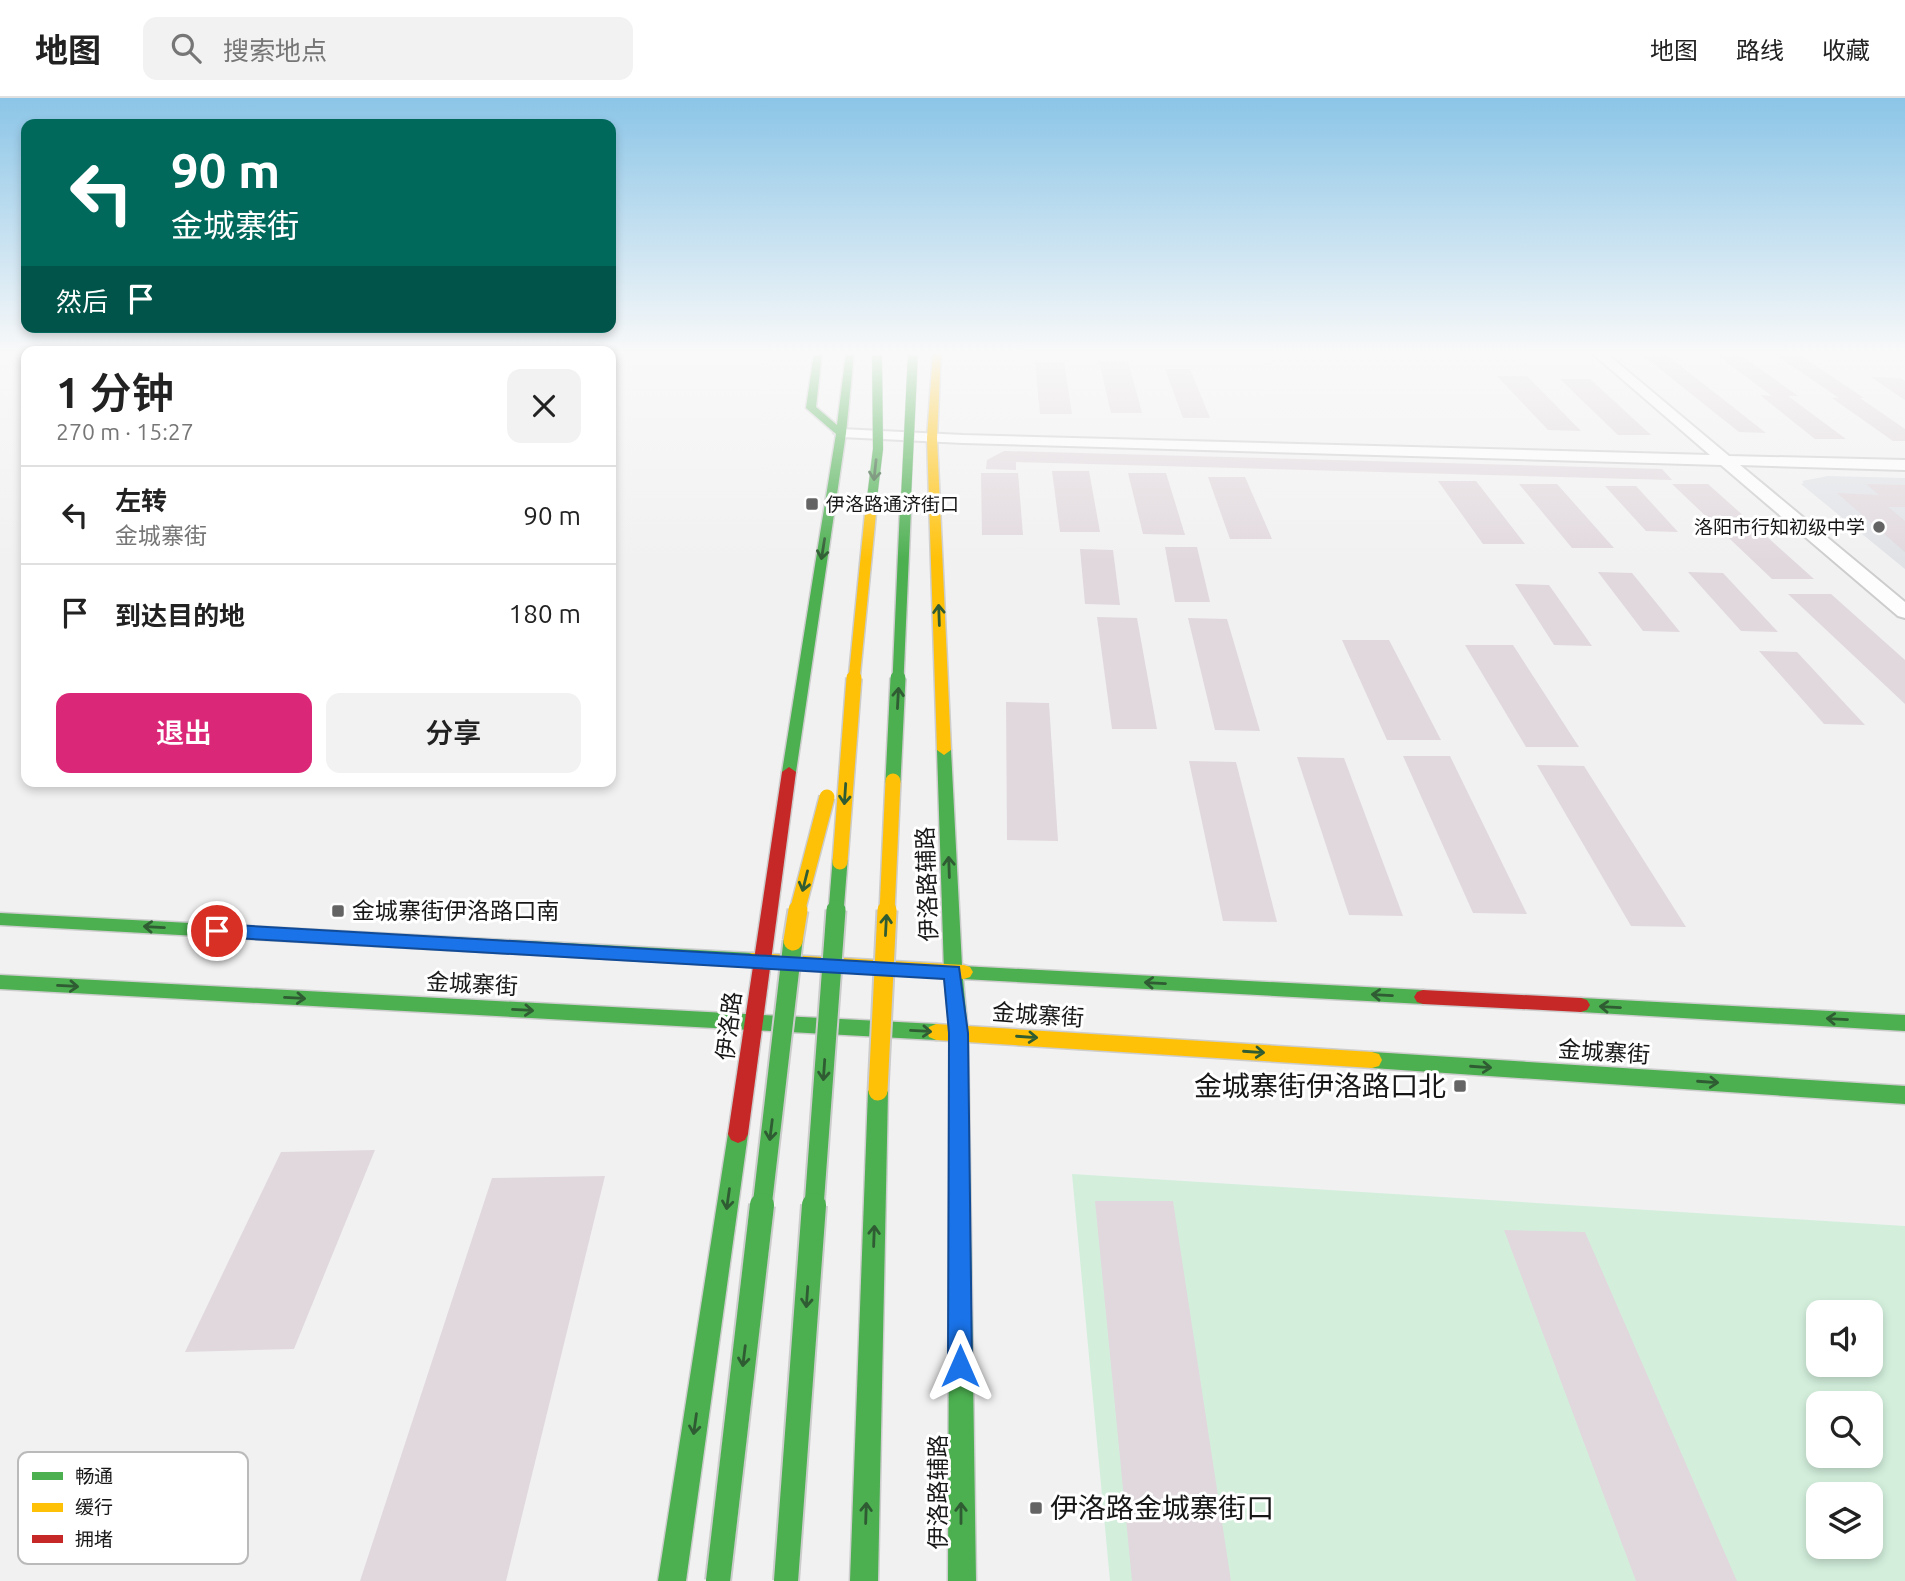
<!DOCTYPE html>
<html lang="zh">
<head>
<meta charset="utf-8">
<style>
	:root { --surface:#fff; --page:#f2f2f2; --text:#222; --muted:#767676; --line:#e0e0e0; --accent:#db2777 }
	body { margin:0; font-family:Ubuntu,"Noto Sans SC",sans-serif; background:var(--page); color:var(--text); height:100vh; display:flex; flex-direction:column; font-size:26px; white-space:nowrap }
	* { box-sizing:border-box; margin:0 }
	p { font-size:23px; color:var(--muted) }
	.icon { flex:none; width:38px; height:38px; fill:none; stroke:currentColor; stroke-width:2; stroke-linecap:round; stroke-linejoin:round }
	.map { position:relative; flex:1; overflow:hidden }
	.side { position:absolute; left:21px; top:248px; width:595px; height:441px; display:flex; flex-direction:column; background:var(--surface); border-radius:14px; box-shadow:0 4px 10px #0003 }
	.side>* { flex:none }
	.top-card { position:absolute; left:21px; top:21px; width:595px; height:214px; border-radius:14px; box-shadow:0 4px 10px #0003; background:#00695c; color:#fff; overflow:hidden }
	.buttons { position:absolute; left:1806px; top:1202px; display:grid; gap:14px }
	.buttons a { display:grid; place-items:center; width:77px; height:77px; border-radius:14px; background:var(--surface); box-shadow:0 4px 10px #0003; font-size:35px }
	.pin { position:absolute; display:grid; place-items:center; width:60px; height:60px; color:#fff; margin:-30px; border:4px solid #fff; border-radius:50%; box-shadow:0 2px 7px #0007 }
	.me { position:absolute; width:77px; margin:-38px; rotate:0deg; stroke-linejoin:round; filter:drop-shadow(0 0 5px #0008) }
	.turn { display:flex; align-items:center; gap:24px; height:147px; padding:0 35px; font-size:32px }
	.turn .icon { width:91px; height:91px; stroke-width:2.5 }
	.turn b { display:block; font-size:49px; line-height:60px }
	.then { display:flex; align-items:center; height:66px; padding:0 35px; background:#0003; gap:14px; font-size:26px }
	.round { display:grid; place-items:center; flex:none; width:74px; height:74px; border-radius:14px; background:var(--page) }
	.head { display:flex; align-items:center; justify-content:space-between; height:119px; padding:0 35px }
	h1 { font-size:42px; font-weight:600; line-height:52px }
	.cta { display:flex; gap:14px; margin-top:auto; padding:14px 35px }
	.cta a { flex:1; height:80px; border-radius:14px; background:var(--accent); color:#fff; font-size:28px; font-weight:600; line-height:80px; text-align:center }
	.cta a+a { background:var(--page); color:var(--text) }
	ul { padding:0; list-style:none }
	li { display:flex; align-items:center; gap:21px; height:98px; padding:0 35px; border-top:2px solid var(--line) }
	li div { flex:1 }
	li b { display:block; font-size:26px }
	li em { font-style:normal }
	header { display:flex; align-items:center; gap:42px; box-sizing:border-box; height:98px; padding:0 35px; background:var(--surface); border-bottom:2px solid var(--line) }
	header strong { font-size:33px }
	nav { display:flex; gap:38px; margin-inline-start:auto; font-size:24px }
	.search { width:490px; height:63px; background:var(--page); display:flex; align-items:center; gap:18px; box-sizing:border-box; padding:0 24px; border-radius:14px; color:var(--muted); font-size:26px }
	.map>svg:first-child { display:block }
	.built { fill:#e0e2e6 }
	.green { fill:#d3efdc; fill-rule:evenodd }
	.building { fill:#e1d8dd }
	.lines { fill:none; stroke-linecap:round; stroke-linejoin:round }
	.street-casing { stroke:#cdcdcd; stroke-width:4 }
	.fast-casing { stroke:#cdcdcd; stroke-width:3 }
	.slow-casing { stroke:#cdcdcd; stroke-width:3 }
	.jam-casing { stroke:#cdcdcd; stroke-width:3 }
	.street { fill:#fdfdfd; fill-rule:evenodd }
	.fast { fill:#4caf50; fill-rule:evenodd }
	.slow { fill:#ffc107; fill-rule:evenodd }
	.jam { fill:#c62828; fill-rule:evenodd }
	.fast-bridge-far4-casing { stroke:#ccc; stroke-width:11; stroke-linecap:butt }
	.fast-bridge-far3-casing { stroke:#ccc; stroke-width:14; stroke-linecap:butt }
	.fast-bridge-far2-casing { stroke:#ccc; stroke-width:18; stroke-linecap:butt }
	.fast-bridge-far1-casing { stroke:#ccc; stroke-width:23; stroke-linecap:butt }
	.fast-bridge-casing { stroke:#ccc; stroke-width:28; stroke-linecap:butt }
	.slow-bridge-far2-casing { stroke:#ccc; stroke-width:14; stroke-linecap:butt }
	.slow-bridge-far1-casing { stroke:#ccc; stroke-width:18; stroke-linecap:butt }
	.slow-bridge-casing { stroke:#ccc; stroke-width:23; stroke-linecap:butt }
	.fast-bridge-far4 { stroke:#4caf50; stroke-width:10 }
	.fast-bridge-far3 { stroke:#4caf50; stroke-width:11 }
	.fast-bridge-far2 { stroke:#4caf50; stroke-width:15 }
	.fast-bridge-far1 { stroke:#4caf50; stroke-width:19 }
	.fast-bridge { stroke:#4caf50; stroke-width:24 }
	.slow-bridge-far2 { stroke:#ffc107; stroke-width:11 }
	.slow-bridge-far1 { stroke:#ffc107; stroke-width:15 }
	.slow-bridge { stroke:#ffc107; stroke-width:19 }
	.oneway { stroke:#2f5c32 }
	.route { fill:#1a73e8; stroke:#114b97; stroke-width:2 }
	.poi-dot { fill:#646465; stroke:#fff; stroke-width:2.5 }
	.labels { text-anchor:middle; stroke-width:6; stroke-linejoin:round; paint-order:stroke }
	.far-poi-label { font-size:19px; fill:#181819; stroke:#fff; text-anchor:start }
	.street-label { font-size:23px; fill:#181819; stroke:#fff }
	.poi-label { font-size:23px; fill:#181819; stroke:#fff; text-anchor:start }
	.near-poi-label { font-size:28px; fill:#181819; stroke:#fff; text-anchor:end }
	.key { fill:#fff; stroke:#bababa; stroke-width:2 }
	.key-label { font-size:19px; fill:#181819 }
</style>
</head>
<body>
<header>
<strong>地图</strong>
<div class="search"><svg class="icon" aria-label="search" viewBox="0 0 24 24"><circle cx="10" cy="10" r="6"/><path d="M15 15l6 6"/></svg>搜索地点</div>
<nav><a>地图</a><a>路线</a><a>收藏</a></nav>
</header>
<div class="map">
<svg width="1905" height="1483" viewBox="0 0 1905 1483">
	<rect width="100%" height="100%" fill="#f1f1f2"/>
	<!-- built -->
	<polygon class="built" points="1828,378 1905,380 1905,471 1801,386 1804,385 1802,383"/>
	<!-- green -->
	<path class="green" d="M1072 1076 1905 1128V1483H1110ZM1818 1214H1871V1267H1818ZM1818 1306H1871V1358H1818ZM1818 1396H1871V1449H1818Z"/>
	<!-- building -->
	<g class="building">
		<polygon points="1640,255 1664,255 1766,335 1739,334"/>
		<polygon points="1714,255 1738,255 1798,298 1788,298 1846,341 1815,341 1760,297 1772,298"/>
		<polygon points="1773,255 1797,255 1864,300 1860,300 1905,331 1905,343 1893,343 1832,300 1839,300"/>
		<polygon points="1099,263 1128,263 1142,315 1111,315"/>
		<polygon points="1035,264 1064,264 1072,316 1040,316"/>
		<polygon points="1165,271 1190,271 1210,320 1183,320"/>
		<polygon points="1497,278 1527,278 1581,333 1548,332"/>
		<polygon points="1871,279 1900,280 1905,283 1905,302"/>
		<polygon points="1560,281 1590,281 1651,337 1618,337"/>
		<polygon points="1004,353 1662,371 1672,382 1016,364 1016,372 986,371 987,362"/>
		<polygon points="1052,373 1089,373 1100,434 1060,434"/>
		<polygon points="981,375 1018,375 1023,437 982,437"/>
		<polygon points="1128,375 1166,375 1185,437 1143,436"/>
		<polygon points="1208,379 1245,379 1272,441 1230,441"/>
		<polygon points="1438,383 1476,383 1525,446 1483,446"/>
		<polygon points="1519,386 1557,386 1614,450 1572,450"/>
		<polygon points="1672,386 1708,386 1814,481 1772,481"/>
		<polygon points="1866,386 1905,387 1905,409 1888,409 1905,423 1905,454 1837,395 1879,397"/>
		<polygon points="1605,388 1636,388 1678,434 1646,433"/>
		<polygon points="1165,449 1197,449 1210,504 1175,504"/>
		<polygon points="1080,451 1113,452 1120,507 1085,506"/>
		<polygon points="1598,474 1632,475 1680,534 1643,533"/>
		<polygon points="1688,474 1723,475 1778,534 1741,533"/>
		<polygon points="1515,486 1549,487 1592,548 1554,547"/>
		<polygon points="1788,496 1831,496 1905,562 1905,606"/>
		<polygon points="1097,519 1137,520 1157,631 1112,631"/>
		<polygon points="1188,520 1227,521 1260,633 1215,632"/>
		<polygon points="1342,542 1389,542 1441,642 1387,642"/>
		<polygon points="1465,547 1513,547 1579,649 1526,649"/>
		<polygon points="1759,553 1797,554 1865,627 1824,626"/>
		<polygon points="1006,604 1049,605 1058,743 1007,742"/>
		<polygon points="1403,658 1450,658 1527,816 1473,815"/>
		<polygon points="1297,659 1344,660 1403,818 1349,817"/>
		<polygon points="1189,663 1236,664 1277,824 1223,823"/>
		<polygon points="1537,667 1584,668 1686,829 1631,828"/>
		<polygon points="375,1052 294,1251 185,1254 281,1054"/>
		<polygon points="605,1078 506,1483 360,1483 492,1080"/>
		<polygon points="1095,1103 1173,1103 1231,1483 1132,1483"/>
		<polygon points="1504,1132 1585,1134 1737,1483 1636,1483"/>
	</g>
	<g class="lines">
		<defs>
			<polygon id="street" points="1592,255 1606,255 1729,358 1905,362 1905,372 1740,367 1905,504 1905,520 1898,518 1721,367 963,345 841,339 834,335 841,331 963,337 1710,357"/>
			<g id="fast">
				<polygon points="814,255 822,255 816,309 837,327 846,255 854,255 846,335 796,674 789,679 782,674 836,336 806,310"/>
				<polygon points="944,647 951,652 962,868 1423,892 1429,894 1432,899 1429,904 1423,906 963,881 968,935 976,1483 948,1483 950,935 944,874 937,652"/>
				<polygon points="0,815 752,855 758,857 761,862 758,867 752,869 0,827"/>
				<polygon points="0,877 936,926 943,929 945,934 943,939 936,942 0,891"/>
				<polygon points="1581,900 1905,917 1905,933 1581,914 1575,912 1572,907 1575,902"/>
				<polygon points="1372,954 1905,988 1905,1006 1372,970 1365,968 1362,962 1365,956"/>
				<polygon points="878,984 885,987 888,993 878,1483 850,1483 868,993 871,987"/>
				<polygon points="738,1027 745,1030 748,1036 686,1483 658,1483 728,1036 731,1030"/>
			</g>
			<g id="slow">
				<polygon points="933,255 941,255 937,340 951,652 944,657 937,652 927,340"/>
				<polygon points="752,855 964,867 970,869 973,874 970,879 964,881 752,869 746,867 743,862 746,857"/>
				<polygon points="936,926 1372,954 1379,956 1382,962 1379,968 1372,970 936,942 929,939 927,934 929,929"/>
			</g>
			<g id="jam">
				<polygon points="789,669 796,674 748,1036 745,1042 738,1045 731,1042 728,1036 782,674"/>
				<polygon points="1423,892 1581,900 1587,902 1590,907 1587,912 1581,914 1423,906 1417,904 1414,899 1417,894"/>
			</g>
		</defs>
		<!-- street casing -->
		<use href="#street" class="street-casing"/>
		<!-- fast casing -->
		<use href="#fast" class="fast-casing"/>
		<!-- slow casing -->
		<use href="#slow" class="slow-casing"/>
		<!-- jam casing -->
		<use href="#jam" class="jam-casing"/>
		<!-- street -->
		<use href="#street" class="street"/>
		<!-- fast -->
		<use href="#fast" class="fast"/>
		<!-- slow -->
		<use href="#slow" class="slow"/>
		<!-- jam -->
		<use href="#jam" class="jam"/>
		<defs>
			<g id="fast-bridge-far4">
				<polyline points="872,400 878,351 877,255"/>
				<polyline points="906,400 913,255"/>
			</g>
			<g id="fast-bridge-far3">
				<polyline points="871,410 872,398"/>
				<polyline points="898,582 906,398"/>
			</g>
			<g id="fast-bridge-far2">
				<polyline points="893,683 898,580"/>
				<polyline points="836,814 840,764"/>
			</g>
			<g id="fast-bridge-far1">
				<polyline points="762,1109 793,843"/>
				<polyline points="814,1109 836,812"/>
			</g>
			<g id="fast-bridge">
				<polyline points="718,1483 762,1107"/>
				<polyline points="786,1483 814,1107"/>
			</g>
			<polyline id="slow-bridge-far2" points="854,582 871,410"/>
			<g id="slow-bridge-far1">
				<polyline points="840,764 854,580"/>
				<polyline points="797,814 827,699"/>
				<polyline points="887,814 893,683"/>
			</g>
			<g id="slow-bridge">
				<polyline points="793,843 798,812"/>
				<polyline points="878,993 887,812"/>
			</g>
		</defs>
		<!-- fast-bridge-far4 casing -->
		<use href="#fast-bridge-far4" class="fast-bridge-far4-casing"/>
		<!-- fast-bridge-far3 casing -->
		<use href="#fast-bridge-far3" class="fast-bridge-far3-casing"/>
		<!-- fast-bridge-far2 casing -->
		<use href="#fast-bridge-far2" class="fast-bridge-far2-casing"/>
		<!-- fast-bridge-far1 casing -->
		<use href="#fast-bridge-far1" class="fast-bridge-far1-casing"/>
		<!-- fast-bridge casing -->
		<use href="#fast-bridge" class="fast-bridge-casing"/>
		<!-- slow-bridge-far2 casing -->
		<use href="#slow-bridge-far2" class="slow-bridge-far2-casing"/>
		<!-- slow-bridge-far1 casing -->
		<use href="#slow-bridge-far1" class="slow-bridge-far1-casing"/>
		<!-- slow-bridge casing -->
		<use href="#slow-bridge" class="slow-bridge-casing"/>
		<!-- fast-bridge-far4 -->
		<use href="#fast-bridge-far4" class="fast-bridge-far4"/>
		<!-- fast-bridge-far3 -->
		<use href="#fast-bridge-far3" class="fast-bridge-far3"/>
		<!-- fast-bridge-far2 -->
		<use href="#fast-bridge-far2" class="fast-bridge-far2"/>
		<!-- fast-bridge-far1 -->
		<use href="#fast-bridge-far1" class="fast-bridge-far1"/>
		<!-- fast-bridge -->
		<use href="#fast-bridge" class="fast-bridge"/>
		<!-- slow-bridge-far2 -->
		<use href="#slow-bridge-far2" class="slow-bridge-far2"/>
		<!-- slow-bridge-far1 -->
		<use href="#slow-bridge-far1" class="slow-bridge-far1"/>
		<!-- slow-bridge -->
		<use href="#slow-bridge" class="slow-bridge"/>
	</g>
	<!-- one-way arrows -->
	<defs><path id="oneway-shaft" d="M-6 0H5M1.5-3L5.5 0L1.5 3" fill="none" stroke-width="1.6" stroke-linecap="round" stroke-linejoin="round" transform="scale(1.75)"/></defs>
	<g class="oneway">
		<use href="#oneway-shaft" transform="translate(875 372) rotate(96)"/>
		<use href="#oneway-shaft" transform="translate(823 451) rotate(99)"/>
		<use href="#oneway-shaft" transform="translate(939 517) rotate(-92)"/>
		<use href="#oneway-shaft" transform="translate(898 600) rotate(-87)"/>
		<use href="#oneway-shaft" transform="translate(845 696) rotate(94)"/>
		<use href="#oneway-shaft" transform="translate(949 769) rotate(-92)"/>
		<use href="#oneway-shaft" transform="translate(805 783) rotate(104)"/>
		<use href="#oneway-shaft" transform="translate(886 827) rotate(-87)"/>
		<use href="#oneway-shaft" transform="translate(154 829) rotate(-177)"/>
		<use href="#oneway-shaft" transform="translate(1155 885) rotate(-177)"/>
		<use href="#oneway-shaft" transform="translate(68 888) rotate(3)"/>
		<use href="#oneway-shaft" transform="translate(1382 897) rotate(-177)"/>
		<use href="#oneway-shaft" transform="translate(295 900) rotate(3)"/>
		<use href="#oneway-shaft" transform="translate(1610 909) rotate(-177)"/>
		<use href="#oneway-shaft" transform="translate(523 912) rotate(3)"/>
		<use href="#oneway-shaft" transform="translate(1837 921) rotate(-177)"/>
		<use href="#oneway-shaft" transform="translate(921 933) rotate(3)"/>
		<use href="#oneway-shaft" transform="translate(1027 939) rotate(4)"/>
		<use href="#oneway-shaft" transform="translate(1254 954) rotate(4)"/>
		<use href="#oneway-shaft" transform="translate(1481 969) rotate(4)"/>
		<use href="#oneway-shaft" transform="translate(824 972) rotate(94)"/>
		<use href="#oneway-shaft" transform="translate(1708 984) rotate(4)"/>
		<use href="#oneway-shaft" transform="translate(771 1032) rotate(97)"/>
		<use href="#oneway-shaft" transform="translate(728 1101) rotate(98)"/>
		<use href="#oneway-shaft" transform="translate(874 1138) rotate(-88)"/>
		<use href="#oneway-shaft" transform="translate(807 1199) rotate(94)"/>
		<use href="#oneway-shaft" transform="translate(744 1258) rotate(97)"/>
		<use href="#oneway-shaft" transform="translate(695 1326) rotate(98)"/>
		<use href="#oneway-shaft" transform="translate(866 1415) rotate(-88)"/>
		<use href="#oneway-shaft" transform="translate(961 1415) rotate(-90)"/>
	</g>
	<!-- sky -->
	<linearGradient id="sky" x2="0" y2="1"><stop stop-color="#8bc5e7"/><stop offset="0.55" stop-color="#f9f9f9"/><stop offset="1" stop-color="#f9f9f9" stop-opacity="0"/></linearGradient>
	<rect width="1905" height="463" fill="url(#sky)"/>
	<!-- route -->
	<polygon class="route" points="217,826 959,869 968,935 972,1268 969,1277 960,1280 952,1277 948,1268 949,935 944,881 217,839 211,837 208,833 211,828"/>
	<!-- markers -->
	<g class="poi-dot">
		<rect x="805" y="399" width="14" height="14" rx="3.5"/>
		<circle cx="1879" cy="429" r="7"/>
		<rect x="331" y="806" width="14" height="14" rx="3.5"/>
		<rect x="1453" y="981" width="14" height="14" rx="3.5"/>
		<rect x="1029" y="1403" width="14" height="14" rx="3.5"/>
	</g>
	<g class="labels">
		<!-- far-poi labels -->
		<g class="far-poi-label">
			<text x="826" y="413">伊洛路通济街口</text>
			<text x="1865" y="436" text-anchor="end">洛阳市行知初级中学</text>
		</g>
		<!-- street labels -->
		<g class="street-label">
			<text transform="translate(927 786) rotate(-92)" y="8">伊洛路辅路</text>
			<text transform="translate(472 886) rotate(3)" y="8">金城寨街</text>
			<text transform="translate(1038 917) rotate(4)" y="8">金城寨街</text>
			<text transform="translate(729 928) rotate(-83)" y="8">伊洛路</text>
			<text transform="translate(1604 954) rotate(4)" y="8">金城寨街</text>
			<text transform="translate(938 1394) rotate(-90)" y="8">伊洛路辅路</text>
		</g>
		<!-- poi labels -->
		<g class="poi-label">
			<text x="352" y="821">金城寨街伊洛路口南</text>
		</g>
		<!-- near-poi labels -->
		<g class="near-poi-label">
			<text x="1446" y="998">金城寨街伊洛路口北</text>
			<text x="1050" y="1420" text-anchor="start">伊洛路金城寨街口</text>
		</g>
	</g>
	<!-- legend -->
	<rect x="18" y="1354" width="230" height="112" rx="10" class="key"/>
	<rect x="32" y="1374" width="31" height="8" fill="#4caf50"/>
	<rect x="32" y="1405" width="31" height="9" fill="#ffc107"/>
	<rect x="32" y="1437" width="31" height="8" fill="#c62828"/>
	<g class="key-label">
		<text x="75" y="1385">畅通</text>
		<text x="75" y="1416">缓行</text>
		<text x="75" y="1448">拥堵</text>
	</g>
</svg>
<div class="buttons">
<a><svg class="icon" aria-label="sound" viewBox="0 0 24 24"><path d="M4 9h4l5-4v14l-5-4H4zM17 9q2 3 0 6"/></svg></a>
<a><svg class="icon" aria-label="search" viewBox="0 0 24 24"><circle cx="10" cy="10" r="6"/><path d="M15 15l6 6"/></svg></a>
<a><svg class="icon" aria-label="layers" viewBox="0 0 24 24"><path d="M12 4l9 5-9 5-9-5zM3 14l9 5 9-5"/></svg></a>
</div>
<div class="pin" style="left:217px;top:833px;background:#d93025"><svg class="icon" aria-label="arrive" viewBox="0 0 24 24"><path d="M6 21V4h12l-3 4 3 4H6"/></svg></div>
<svg class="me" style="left:960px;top:1268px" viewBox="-20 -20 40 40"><path d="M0-17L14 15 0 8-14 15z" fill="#1a73e8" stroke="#fff" stroke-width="4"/></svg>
<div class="top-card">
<div class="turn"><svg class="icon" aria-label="left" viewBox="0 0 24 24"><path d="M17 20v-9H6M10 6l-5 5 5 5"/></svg><div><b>90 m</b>金城寨街</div></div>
<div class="then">然后<svg class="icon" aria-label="arrive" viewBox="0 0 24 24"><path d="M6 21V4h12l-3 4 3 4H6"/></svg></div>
</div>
<section class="side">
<div class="head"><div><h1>1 分钟</h1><p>270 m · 15:27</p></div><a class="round"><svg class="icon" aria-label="close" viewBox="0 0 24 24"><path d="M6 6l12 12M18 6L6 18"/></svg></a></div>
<ul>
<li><svg class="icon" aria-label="left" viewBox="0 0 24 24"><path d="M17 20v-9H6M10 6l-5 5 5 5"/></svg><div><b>左转</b><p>金城寨街</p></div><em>90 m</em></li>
<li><svg class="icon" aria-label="arrive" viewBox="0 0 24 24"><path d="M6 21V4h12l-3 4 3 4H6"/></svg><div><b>到达目的地</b></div><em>180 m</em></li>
</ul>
<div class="cta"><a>退出</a><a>分享</a></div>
</section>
</div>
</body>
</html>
